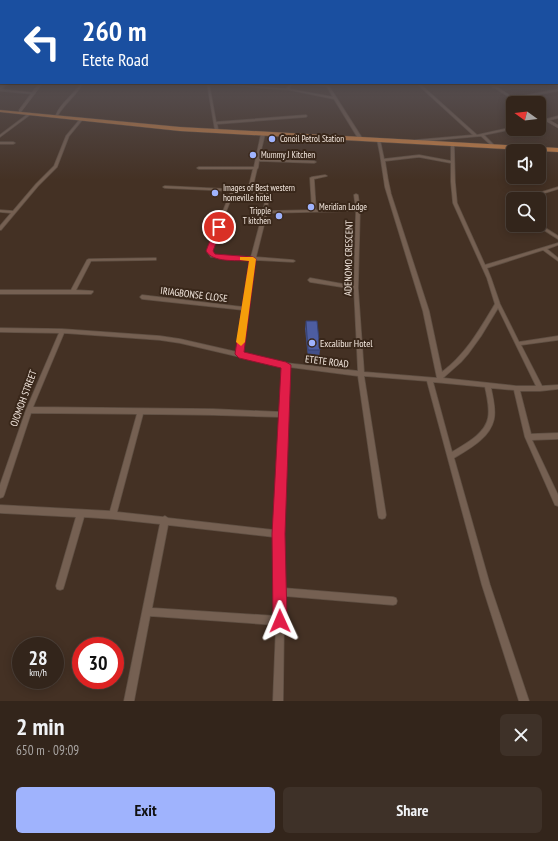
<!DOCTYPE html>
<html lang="en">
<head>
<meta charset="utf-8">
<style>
	:root { --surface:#33251b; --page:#3e3128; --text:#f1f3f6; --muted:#a9a5a3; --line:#4e423a; --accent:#9fb3fd }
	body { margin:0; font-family:"PT Sans Narrow",sans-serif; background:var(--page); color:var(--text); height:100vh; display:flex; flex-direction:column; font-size:15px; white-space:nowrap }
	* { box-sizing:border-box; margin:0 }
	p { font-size:13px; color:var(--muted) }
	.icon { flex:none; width:22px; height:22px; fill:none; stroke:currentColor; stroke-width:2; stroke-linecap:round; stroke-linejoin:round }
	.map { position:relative; height:701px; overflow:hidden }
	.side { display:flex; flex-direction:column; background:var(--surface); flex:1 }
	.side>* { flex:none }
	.guide { position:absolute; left:0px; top:0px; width:558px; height:84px; box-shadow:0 2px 10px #0003,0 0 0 1px var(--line); background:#1a4fa0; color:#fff; overflow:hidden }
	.needle { width:26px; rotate:285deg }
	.tools { position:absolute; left:506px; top:96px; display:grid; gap:8px }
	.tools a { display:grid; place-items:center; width:40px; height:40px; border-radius:6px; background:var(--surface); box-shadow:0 2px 10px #0003,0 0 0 1px var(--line); font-size:20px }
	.speed { position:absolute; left:12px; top:637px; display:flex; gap:8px; font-size:20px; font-weight:700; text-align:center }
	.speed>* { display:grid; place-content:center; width:52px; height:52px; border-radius:50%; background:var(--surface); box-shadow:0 2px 10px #0003,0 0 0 1px var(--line); line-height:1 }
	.speed small { font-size:10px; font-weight:400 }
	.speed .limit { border:6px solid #d22; background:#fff; color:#111 }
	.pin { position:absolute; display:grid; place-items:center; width:34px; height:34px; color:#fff; margin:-17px; border:2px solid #fff; border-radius:50%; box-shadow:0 1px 4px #0007 }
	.me { position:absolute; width:44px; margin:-22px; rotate:359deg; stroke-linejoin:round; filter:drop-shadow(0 0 3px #0008) }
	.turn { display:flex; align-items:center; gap:14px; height:84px; padding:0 16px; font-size:18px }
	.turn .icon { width:52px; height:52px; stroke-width:2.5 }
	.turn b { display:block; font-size:28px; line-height:34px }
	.round { display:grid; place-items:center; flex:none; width:42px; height:42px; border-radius:6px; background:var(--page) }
	.overview { display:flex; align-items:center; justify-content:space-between; height:68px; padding:0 16px }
	h1 { font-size:24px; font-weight:800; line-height:30px }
	.primary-button { display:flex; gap:8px; margin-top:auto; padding:8px 16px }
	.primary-button a { flex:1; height:46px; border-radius:6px; background:var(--accent); color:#111; font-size:16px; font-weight:800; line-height:46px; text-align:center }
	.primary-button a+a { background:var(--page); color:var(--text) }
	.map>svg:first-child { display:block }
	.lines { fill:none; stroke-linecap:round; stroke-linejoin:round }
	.minor-casing { stroke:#5f4f43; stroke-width:1.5 }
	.tertiary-casing { stroke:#5f4f43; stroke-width:1 }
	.trunk-casing { stroke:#5f4f43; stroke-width:1 }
	.minor { fill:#756052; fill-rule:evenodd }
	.tertiary { fill:#756052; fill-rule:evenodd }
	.trunk { fill:#cc8246; fill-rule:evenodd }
	.wall { fill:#42508a }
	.building { fill:#4d5da1; stroke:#364171 }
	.route { fill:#e11d48; stroke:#92132f }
	.slow { fill:#f59e0b }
	.poi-dot { fill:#9fb3fd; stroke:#39271a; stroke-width:1.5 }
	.labels { text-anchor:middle; stroke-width:4; stroke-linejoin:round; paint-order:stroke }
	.far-poi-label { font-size:9px; fill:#f5e9e0; stroke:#39271a; text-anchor:start }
	.street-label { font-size:10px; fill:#f5e9e0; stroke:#39271a }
	.poi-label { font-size:10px; fill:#f5e9e0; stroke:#39271a; text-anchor:start }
</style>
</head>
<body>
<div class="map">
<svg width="558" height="701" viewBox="0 0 558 701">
	<rect width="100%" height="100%" fill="#443124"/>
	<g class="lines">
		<defs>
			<g id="minor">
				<polygon points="7,83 10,83 1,89 35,93 34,94 0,91 0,88"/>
				<path d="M81 83H83C77 95 65 103 58 115H56C60 103 74 95 81 83Z"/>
				<polygon points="207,83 209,83 216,122 306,115 307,116 306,117 217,124 218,129 215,130"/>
				<polygon points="291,83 293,83 289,89 333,97 327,87 300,83 327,85 327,83 329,83 329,86 362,138 361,139 358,138 334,99 290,90 227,85 228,84 286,89"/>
				<polygon points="416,83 419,83 477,135 513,127 513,129 484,135 495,146 493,147 481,136 415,142 414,141 416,140 473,135"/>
				<polygon points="511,83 516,83 493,88 492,87"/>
				<polygon points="558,89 558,91 513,99 512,98"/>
				<polygon points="29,113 31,114 0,137 0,135"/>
				<polygon points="558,116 558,118 539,123 539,121"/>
				<polygon points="81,118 83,119 69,136 57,167 38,186 1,230 0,230 0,226 11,213 0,212 0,210 13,211 36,184 54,166 66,136"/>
				<path d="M263 133 265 134 259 159 314 161 316 162 314 163 259 161 258 168 257 169 252 190 267 193 269 195 267 211 312 210 310 178 312 177 325 175 327 176 314 179 316 210 356 209 354 195 356 194 358 195 360 210 358 288 364 372 437 378 423 311 385 187 380 154 377 139 380 140 384 159 419 155 451 161V145L454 144 455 182 457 203 485 265 558 243V245L547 249 558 258V261L543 250 487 268 491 278 500 304 519 342 558 336V340L521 345 542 386 558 385V389L540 391H520L531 434 558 433V439L532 440 558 495V506L555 505 525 437 514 390 491 388C493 398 496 409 494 419 490 438 469 449 454 458L490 585 529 701H519L482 585 427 381 364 376 386 515 385 518 382 519 379 518 378 515 358 376 289 367 282 534 283 588 393 597 396 598 397 601 396 604 393 605 284 596V621L283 701H273L276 625 150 616 134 701H124L160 524 113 519 84 517 64 586 63 589 60 590 57 589 56 586 76 517 0 513V505L110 511 137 414 31 413 4 495 3 497 0 498V485L26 410 59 333 0 332V328L62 329 160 336 180 339 237 352 243 310 142 299 140 297 142 295 243 307 251 260 213 257H211L207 251 231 191 165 188 163 187 165 186 248 190 253 169H199L197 168 199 167H254L261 134ZM419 157 451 163V182L453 203 487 278 495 304C480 329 466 354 442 372L429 311 391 194 388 180 385 161ZM234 191 250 192 265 195 266 196 263 212 251 257 214 255 211 251ZM356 211 354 286 310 278 308 280 310 282 354 289 358 371 286 363 242 353 255 260 293 262 295 261 293 260 256 257 267 213ZM498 308 536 386H516L443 378 461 362 468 354 481 336ZM64 333 160 340 180 343 283 367 281 412 213 409 33 407ZM433 382 485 387C487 397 490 408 488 418 485 434 465 444 452 452ZM143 414 213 415 280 417 274 530 168 518 165 516 163 517 117 512ZM168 525 274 537 276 616 152 608Z"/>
				<polygon points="0,142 13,142 15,143 13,144 0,144"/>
				<polygon points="558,187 558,189 525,199 519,199"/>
				<polygon points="512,201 513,201 512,204 513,209 512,209 508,204"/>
				<polygon points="539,224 558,236 558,239 536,225 539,225"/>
				<polygon points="154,258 156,258 156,260 91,261 76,290 93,291 93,292 91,294 0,294 0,290 71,290 87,260 89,259"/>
			</g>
			<g id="tertiary">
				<polygon points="39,83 43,83 21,112 19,112 19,110"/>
				<polygon points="487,83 491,83 522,103 518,103"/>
				<polygon points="539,114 558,125 558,128 539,117"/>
			</g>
			<polygon id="trunk" points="0,110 180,127 558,148 558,152 180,131 0,112"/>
		</defs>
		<!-- minor casing -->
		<use href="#minor" class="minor-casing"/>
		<!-- tertiary casing -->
		<use href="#tertiary" class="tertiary-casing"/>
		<!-- trunk casing -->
		<use href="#trunk" class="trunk-casing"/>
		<!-- minor -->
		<use href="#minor" class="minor"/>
		<!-- tertiary -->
		<use href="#tertiary" class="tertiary"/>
		<!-- trunk -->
		<use href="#trunk" class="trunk"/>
	</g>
	<!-- wall -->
	<polygon class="wall" points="306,321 320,350 319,358 308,358 305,329"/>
	<!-- building -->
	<polygon class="building" points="306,321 317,321 320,350 308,350"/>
	<!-- sky -->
	<linearGradient id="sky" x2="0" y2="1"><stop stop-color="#251b14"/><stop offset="0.46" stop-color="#564e50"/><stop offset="1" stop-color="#564e50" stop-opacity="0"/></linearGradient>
	<rect width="558" height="180" fill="url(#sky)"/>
	<!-- route -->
	<path class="route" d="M216 225 222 227 213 251 215 254 253 257 256 259 244 352 286 362 291 365 285 534 287 621 285 626 280 628 275 626 273 621 272 534 281 368 239 358 235 354 249 261C236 260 213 263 206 251Z"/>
	<!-- slow -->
	<polygon class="slow" points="240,257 253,257 256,259 245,342 241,346 236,342 249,261 240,260"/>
	<!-- markers -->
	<g class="poi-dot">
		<circle cx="272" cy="139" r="4"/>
		<circle cx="253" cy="155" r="4"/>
		<circle cx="215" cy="193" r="4"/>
		<circle cx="311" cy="207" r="4"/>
		<circle cx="279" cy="216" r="4"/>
		<circle cx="312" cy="343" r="4"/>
	</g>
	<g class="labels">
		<!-- far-poi labels -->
		<g class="far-poi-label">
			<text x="280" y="142">Conoil Petrol Station</text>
			<text x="261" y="158">Mummy J Kitchen</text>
			<text x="223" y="191">Images of Best western<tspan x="223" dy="10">homeville hotel</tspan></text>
			<text x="319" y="210">Meridian Lodge</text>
			<text x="271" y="214" text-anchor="end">Tripple<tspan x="271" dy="10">T kitchen</tspan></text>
		</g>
		<!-- street labels -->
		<g class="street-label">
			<text transform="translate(348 258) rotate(-89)" y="4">ADENOMO CRESCENT</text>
			<text transform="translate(194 294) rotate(7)" y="4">IRIAGBONSE CLOSE</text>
			<text transform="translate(327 361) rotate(7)" y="4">ETETE ROAD</text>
			<text transform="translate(23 398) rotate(-70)" y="4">OJOMOH STREET</text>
		</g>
		<!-- poi labels -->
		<g class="poi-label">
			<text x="320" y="347">Excalibur Hotel</text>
		</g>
	</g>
</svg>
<div class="tools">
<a><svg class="needle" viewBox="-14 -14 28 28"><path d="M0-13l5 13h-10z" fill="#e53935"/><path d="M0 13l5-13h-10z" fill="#a9a5a3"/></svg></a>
<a><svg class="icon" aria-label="sound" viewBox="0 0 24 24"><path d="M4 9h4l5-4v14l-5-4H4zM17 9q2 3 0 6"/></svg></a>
<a><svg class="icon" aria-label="search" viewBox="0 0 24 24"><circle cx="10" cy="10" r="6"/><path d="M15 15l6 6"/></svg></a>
</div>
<div class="speed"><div>28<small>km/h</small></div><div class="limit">30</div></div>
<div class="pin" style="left:219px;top:227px;background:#d93025"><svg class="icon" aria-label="arrive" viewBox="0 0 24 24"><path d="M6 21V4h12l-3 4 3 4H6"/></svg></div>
<svg class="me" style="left:280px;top:621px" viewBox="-20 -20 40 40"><path d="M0-17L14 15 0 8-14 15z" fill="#e11d48" stroke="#fff" stroke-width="4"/></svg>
<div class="guide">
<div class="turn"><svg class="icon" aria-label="left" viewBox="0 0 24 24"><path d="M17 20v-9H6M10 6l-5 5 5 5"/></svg><div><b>260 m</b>Etete Road</div></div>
</div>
</div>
<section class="side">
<div class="overview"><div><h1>2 min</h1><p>650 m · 09:09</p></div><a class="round"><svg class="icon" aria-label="close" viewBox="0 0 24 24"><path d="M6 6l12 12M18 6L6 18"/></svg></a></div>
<div class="primary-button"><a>Exit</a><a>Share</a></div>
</section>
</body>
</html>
